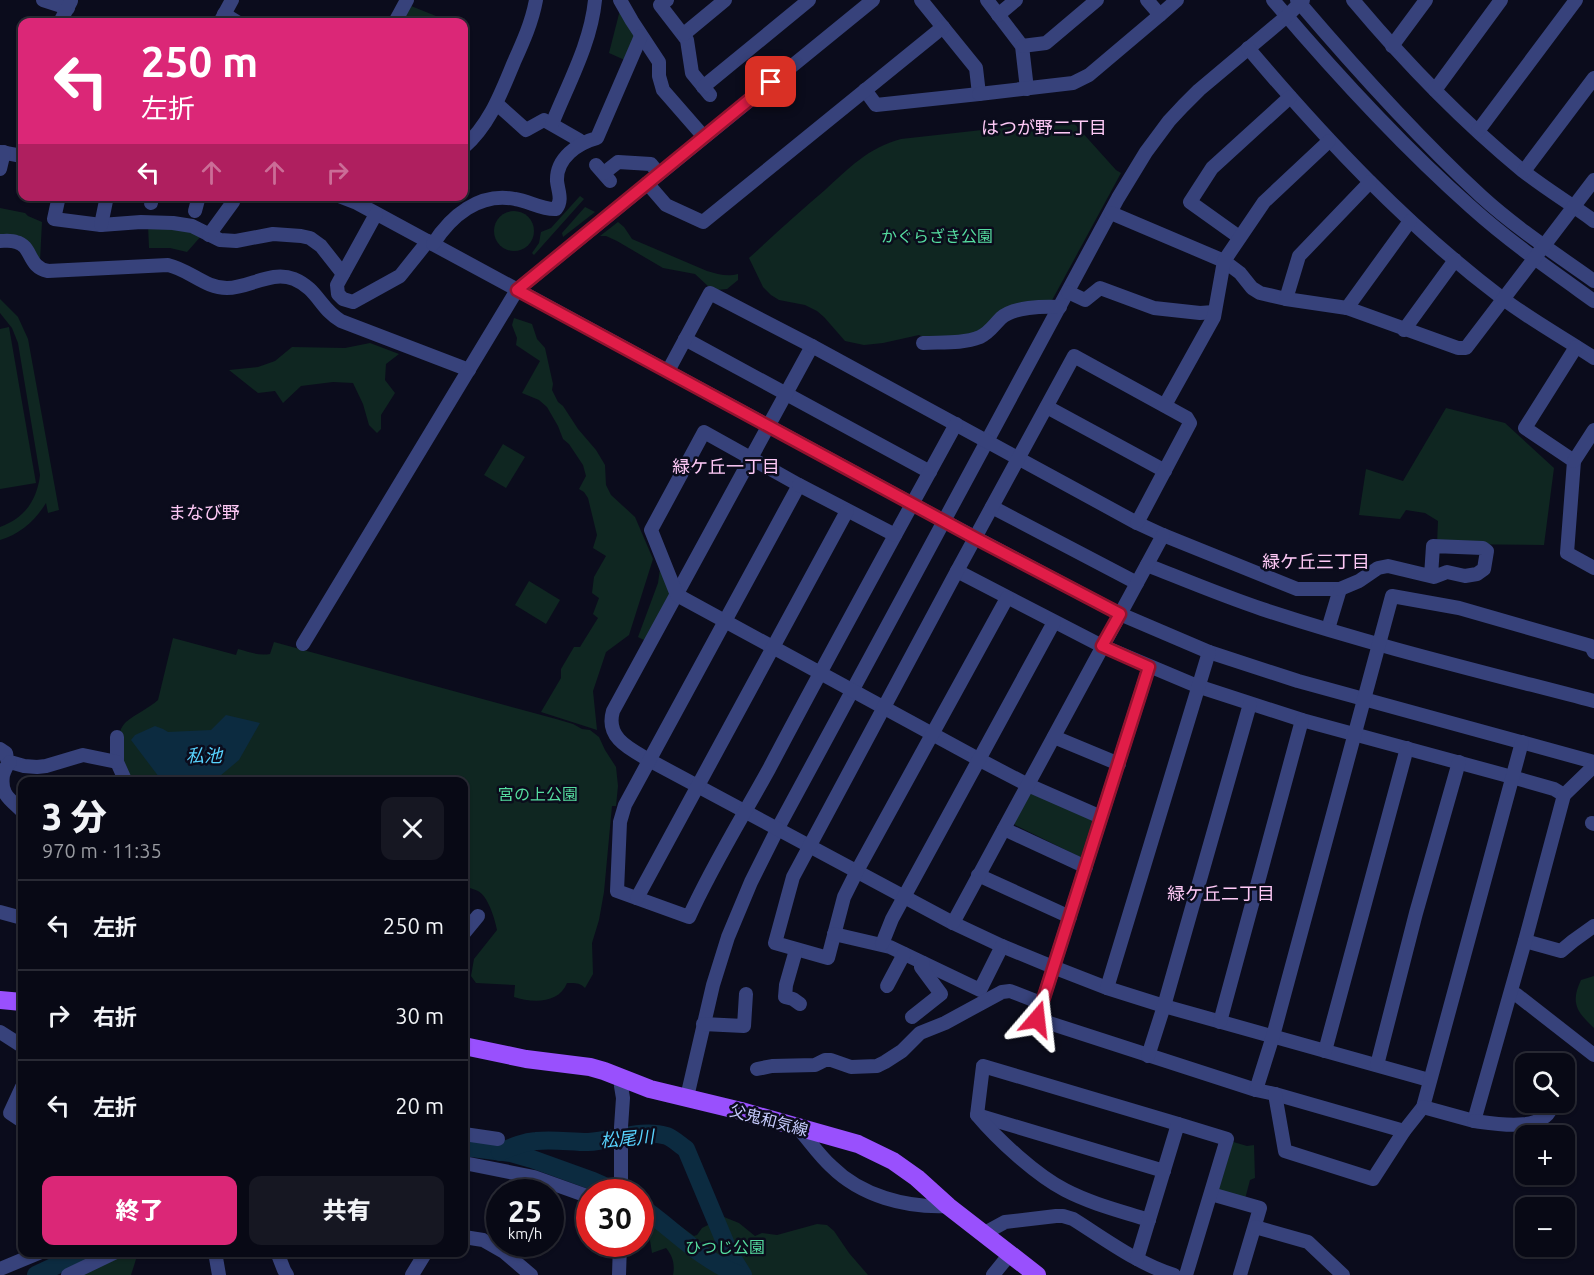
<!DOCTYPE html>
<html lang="ja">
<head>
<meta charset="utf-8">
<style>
	:root { --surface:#080915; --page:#161722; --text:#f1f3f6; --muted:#989aa0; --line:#292a34; --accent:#db2777 }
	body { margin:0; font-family:Ubuntu,"Noto Sans JP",sans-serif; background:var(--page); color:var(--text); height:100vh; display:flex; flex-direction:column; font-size:22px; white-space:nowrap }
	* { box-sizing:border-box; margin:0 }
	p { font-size:20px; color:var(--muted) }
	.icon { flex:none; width:33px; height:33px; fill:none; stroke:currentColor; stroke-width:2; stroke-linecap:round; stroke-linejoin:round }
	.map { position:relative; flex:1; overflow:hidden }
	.side { position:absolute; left:18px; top:777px; width:450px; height:480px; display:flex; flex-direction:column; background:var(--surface); border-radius:12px; box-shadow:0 2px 4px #0004,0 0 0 2px var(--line) }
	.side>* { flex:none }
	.top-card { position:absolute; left:18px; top:18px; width:450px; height:183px; border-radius:12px; box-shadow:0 2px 4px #0004,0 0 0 2px var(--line); background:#db2777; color:#fff; overflow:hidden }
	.controls { position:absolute; left:1515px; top:1053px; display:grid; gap:12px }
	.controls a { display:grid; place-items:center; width:60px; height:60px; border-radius:12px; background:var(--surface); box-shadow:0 2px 4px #0004,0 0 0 2px var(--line); font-size:30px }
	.speed { position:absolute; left:486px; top:1179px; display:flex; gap:12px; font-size:30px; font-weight:700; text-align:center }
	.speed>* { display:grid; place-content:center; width:78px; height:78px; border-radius:50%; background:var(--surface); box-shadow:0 2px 4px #0004,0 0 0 2px var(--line); line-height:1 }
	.speed small { font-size:15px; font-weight:400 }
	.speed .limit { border:9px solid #d22; background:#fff; color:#111 }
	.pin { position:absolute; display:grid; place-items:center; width:51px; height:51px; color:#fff; margin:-26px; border-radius:12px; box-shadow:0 3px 9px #0006 }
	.me { position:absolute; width:66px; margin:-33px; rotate:17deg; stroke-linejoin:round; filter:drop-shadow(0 0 4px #0008) }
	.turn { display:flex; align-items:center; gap:21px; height:126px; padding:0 24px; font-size:27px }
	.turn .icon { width:78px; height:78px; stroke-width:2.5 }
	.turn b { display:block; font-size:42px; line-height:51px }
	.lanes { display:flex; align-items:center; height:57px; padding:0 24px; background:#0003; justify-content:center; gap:30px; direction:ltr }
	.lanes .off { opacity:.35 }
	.round { display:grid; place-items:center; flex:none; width:63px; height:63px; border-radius:12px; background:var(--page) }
	.head { display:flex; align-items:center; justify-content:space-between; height:102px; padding:0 24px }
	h1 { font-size:36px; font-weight:800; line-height:45px }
	.button { display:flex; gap:12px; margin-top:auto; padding:12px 24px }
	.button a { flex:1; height:69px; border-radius:12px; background:var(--accent); color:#fff; font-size:24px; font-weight:800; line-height:69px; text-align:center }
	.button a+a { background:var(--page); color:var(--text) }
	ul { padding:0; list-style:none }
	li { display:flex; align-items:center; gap:18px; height:90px; padding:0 24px; border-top:2px solid var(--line) }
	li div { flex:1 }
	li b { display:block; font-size:22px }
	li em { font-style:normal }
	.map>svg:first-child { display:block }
	.green { fill:#0f2621 }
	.water { fill:#0c2b40 }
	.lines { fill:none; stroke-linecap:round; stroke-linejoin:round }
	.river { stroke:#0c2b40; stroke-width:18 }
	.minor { stroke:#37427b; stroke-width:14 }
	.major { stroke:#9950fd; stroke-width:18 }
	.route-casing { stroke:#92132f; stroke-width:15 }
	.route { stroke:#e11d48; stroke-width:10 }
	.labels { text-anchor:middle; stroke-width:5; stroke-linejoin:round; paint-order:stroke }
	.park-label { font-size:16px; fill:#55dc9f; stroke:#0b0c1c }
	.street-label { font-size:16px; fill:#c7ccfe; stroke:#0b0c1c }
	.neighbourhood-label { font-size:18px; fill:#fec9f6; stroke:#0b0c1c }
	.water-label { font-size:18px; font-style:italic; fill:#57d2fd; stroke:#0b0c1c }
</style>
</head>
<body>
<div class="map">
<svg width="1594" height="1275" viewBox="0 0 1594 1275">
	<rect width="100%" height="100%" fill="#0b0c1c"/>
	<!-- green -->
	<g class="green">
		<polygon points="411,6 451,22 402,22"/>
		<polygon points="620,10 636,35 627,61 609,53"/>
		<path d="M1071 120 1116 170 1121 173 1050 304 1026 306 972 336 928 339 919 335 883 343 864 345 845 341 824 317 817 311 805 305 779 300 771 295 763 287 749 258C774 235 799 212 825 190 848 169 869 147 901 139Z"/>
		<polygon points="580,196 584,199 534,255 532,253 539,243 541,232 551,228"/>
		<polygon points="585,207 595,212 563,237 562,233"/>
		<polygon points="0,208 25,213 28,216 42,222 40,261 0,236"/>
		<circle cx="514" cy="231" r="20"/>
		<path d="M618 222 624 227 632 239 707 271C717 274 728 277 738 274V280L727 289 717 290 708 286 695 274 663 268 617 241 606 236H600Z"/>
		<polygon points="148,225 173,225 202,235 187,252 170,248 149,248"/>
		<path d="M0 299 18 317 28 339 59 510 48 513 46 503C35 521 20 534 0 540V527C25 518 37 500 40 475L18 343 12 328 0 313Z"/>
		<polygon points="514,318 532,324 537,339 545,348 553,384 552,390 558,402 563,406 578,429 596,450 605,465 606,485 611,495 635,517 653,559 629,635 606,652 593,691 597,730 541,712 561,678 561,669 574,647 580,647 598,618 593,614 599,598 592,593 594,577 606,556 593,548 597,535 588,498 584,492 579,489 586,476 583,465 569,444 563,439 558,426 547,407 539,400 522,393 540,361 516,345 517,338 512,325"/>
		<polygon points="9,327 36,483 0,489 0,329"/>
		<polygon points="370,343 399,354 386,364 385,380 395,393 381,415 381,429 377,433 369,425 363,404 353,383 333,382 301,386 283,403 275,391 258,393 229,370 258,367 275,361 292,347 345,348"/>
		<polygon points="1446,408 1505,423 1554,468 1544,545 1437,544 1438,521 1425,513 1406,510 1400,519 1359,515 1366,469 1403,481"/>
		<polygon points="503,444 525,457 506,488 484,475"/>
		<polygon points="660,569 670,593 646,641 638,637 658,583"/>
		<polygon points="529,581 560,600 546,624 515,605"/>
		<path d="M173 638 236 655 238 649C250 652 258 656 270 654L274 642 556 719 573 724 582 729 590 730 599 737 605 750 616 767 618 786 616 806H612L604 892 599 920 592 943 593 974 585 988C579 982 574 983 567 983 559 1004 532 1003 514 997L515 985 476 983 471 976 474 959 497 930C495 919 488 896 478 891 473 889 468 887 464 886V782L130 781C124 764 110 738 126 722 135 714 148 709 158 700Z"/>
		<polygon points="1030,792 1094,818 1094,823 1084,856 1080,857 1015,825 1014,822"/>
		<path d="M1594 976V1028C1577 1012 1570 1003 1581 980Z"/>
		<polygon points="1230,1141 1247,1146 1254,1145 1255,1178 1250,1180 1245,1199 1220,1191 1217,1187"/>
		<path d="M640 1197 694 1236 697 1235 702 1228 724 1217 739 1223 755 1236 762 1233 777 1235 817 1224 827 1225 834 1231 849 1253 868 1275H673C675 1265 673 1256 666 1248L652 1253 649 1234 646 1232H641Z"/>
		<polygon points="123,1253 138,1253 131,1275 75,1275"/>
	</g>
	<!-- water -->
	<polygon class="water" points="226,715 260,723 239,760 214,781 162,781 131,740 135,735 155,726 163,729 168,732 211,730"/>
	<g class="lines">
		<!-- river -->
		<g class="river">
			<polyline points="464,1147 511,1153 532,1159 593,1181 618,1192"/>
			<path d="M500 1152C512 1147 523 1142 536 1141 553 1139 571 1142 588 1142 613 1141 641 1128 667 1136 674 1139 680 1145 686 1149L730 1254 743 1275"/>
			<path d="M640 1206C675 1230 699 1259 740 1275"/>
			<polyline points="36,1275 85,1252"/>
		</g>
		<!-- minor -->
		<g class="minor">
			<polyline points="43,0 68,8"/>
			<polyline points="620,0 632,21 659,62 659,76 663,90 704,137"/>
			<polyline points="667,0 660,5 687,40 692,73 710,95"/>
			<polyline points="987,0 1022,46 1027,89"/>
			<path d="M1273 0C1335 73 1400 144 1471 207 1510 242 1552 271 1594 301"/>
			<path d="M1297 0C1355 68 1415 135 1481 196 1516 228 1556 254 1594 281"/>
			<polyline points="1303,0 1287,16 1199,90 1183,106 1169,121 1146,152 1118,198 944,521 1120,614 1209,652 1298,681 1594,762"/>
			<path d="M1353 0C1405 62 1461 120 1523 171 1546 189 1571 204 1594 221"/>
			<polyline points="224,14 237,22"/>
			<polyline points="998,15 1016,0"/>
			<polyline points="1160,15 1177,0"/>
			<polyline points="60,22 71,1"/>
			<polyline points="220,22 232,0"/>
			<polyline points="395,22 407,0"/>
			<polyline points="684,34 725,0"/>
			<polyline points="1022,46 1046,43 1097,0"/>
			<polyline points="1392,46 1426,0"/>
			<path d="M1248 48C1325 139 1407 226 1502 298 1531 320 1564 338 1594 358"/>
			<polyline points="703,87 809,0"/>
			<polyline points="865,90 876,105 979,94 976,68 921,0"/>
			<polyline points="1435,90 1501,0"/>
			<polyline points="979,94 1073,83 1089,75 1160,15 1147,0"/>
			<polyline points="497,104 526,130 544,120 579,140 581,144"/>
			<path d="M552 124C568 84 591 43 595 0"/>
			<polyline points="1478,131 1576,0"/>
			<path d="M464 147C490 124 501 93 514 62 523 42 532 22 536 0"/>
			<polyline points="0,152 22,156"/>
			<polyline points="596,165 610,181"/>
			<polyline points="0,169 4,152"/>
			<polyline points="1524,171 1594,78"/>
			<polyline points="604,173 618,162 651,164 659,174"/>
			<polyline points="647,183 666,205 703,222 943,27"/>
			<polyline points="59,196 54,219 101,225 141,222 173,223 192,226 220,240 236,241 273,234 301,236 310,238 321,246 343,274"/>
			<polyline points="241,196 277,196"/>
			<polyline points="339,196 357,203 944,521 778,828 751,882 728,937 713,985 687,1097"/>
			<polyline points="151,203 152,196"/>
			<polyline points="195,211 199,196"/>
			<polyline points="1111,213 1224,261 1240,273 1252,288 1260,293 1286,299 1347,308 1458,348 1466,348 1594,180"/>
			<polyline points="376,214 337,285 338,294 343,299 353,302 400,276 428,241"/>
			<polyline points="101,225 107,196"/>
			<polyline points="209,235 233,202 234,196"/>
			<polyline points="1239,237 1190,202 1212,168 1290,97"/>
			<path d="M0 241C5 241 11 240 16 242 33 246 27 267 48 271L168 265C190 270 205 288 227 288 250 288 271 270 294 279 318 289 320 309 341 321L469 370"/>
			<path d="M433 244C451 216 479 192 515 199 529 201 542 210 556 209 563 200 558 191 557 181 556 158 578 143 597 138L641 36"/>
			<polyline points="1068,292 1085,300 1100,288 1154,308 1200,313 1214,312"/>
			<polyline points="1286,299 1299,256 1370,182"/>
			<polyline points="1347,308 1410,221"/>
			<polyline points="1404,330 1455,260"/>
			<polyline points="685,339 930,472"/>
			<path d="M923 343C942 342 962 344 980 337 989 333 994 325 1001 318 1013 307 1043 306 1060 307"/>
			<path d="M812 346 613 711C605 738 630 749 649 760L953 923 1002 946 1053 967 1107 988 1164 1006 1429 1080"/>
			<polyline points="1576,347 1525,428 1574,461 1567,553 1594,568"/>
			<polyline points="668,371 710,293 812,346 1137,523 1163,535 1297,589 1340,589 1328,629"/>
			<polyline points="1165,405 1214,317 1224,261 1264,202 1329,141"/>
			<polyline points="1047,407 1165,471"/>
			<path d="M956 424C893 539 830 653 769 769 742 818 712 866 689 917L617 891 620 822 625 805 799 485 704 432 651 530 677 595 980 760 1028 785 1101 817"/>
			<polyline points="1574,461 1594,430"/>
			<polyline points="799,485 895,535"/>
			<polyline points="992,507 1137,583"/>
			<path d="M1147 565C1185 580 1223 596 1262 609 1371 645 1483 672 1594 701"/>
			<polyline points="957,571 1102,646 1197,686 1302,720 1512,777 1554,789 1564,795 1594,766"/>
			<polyline points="1340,589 1359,581 1378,568 1388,566 1434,577 1447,572 1465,576 1477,574 1484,569 1487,551 1483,548 1433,546 1431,576"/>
			<polyline points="1007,598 857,871 844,897 828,958 775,943 793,877 957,571 1074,356 1187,418 1190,423 1137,523"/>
			<polyline points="303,644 517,290 873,0"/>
			<polyline points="1149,667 1037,1019 1256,1090 1275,1094 1404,1131"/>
			<polyline points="117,737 117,762 126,782"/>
			<polyline points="1054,737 1119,764"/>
			<polyline points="0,749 6,753 7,759 10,762 24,766 37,767 46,766 83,755 117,762"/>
			<path d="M10 762C6 766 5 769 3 775 0 795 10 799 22 811"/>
			<polyline points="1592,823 1594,824"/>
			<polyline points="1004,829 1086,867"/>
			<polyline points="978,875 1070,917"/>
			<polyline points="637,898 847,511"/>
			<polyline points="0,912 22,918"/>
			<polyline points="953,923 1163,535"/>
			<polyline points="464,933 478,916"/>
			<polyline points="834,934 890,947 980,990 1002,946"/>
			<polyline points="1525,941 1561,951 1573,941 1594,926"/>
			<polyline points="882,944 892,919 1054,622"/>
			<polyline points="796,950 786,985 785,997 793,999 800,1004"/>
			<polyline points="887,986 904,954"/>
			<polyline points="1107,988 1209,652"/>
			<polyline points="1511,993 1517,995 1594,1055"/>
			<polyline points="912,1017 941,994 921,967 923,963"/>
			<polyline points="1220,1022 1302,720"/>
			<polyline points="703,1024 744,1026 746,994"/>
			<polyline points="0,1032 22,1046"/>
			<polyline points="1325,1051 1407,748"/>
			<polyline points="1148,1056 1164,1006 1250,704"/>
			<polyline points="1377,1065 1416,913 1459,762"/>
			<polyline points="757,1069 772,1066 815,1065 825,1060 831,1060 851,1067 877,1066 885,1062 902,1051 920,1033 945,1023 1002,992 1010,991 1041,1003"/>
			<polyline points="22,1087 10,1113 22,1121"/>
			<polyline points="1256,1090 1273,1036 1392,596 1459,608 1591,646 1594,652"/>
			<polyline points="1275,1094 1285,1151 1373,1179 1404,1131 1423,1107 1522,742"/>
			<polyline points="1423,1107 1474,1121 1525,941 1564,795"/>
			<polyline points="977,1115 1164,1171"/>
			<path d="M1474 1121C1496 1124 1548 1134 1553 1102"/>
			<path d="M797 1127C809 1140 818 1154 831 1166 861 1196 906 1208 948 1206"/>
			<polyline points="464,1134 498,1139"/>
			<polyline points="464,1163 534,1177 590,1197"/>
			<polyline points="621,1192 621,1127 623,1098 621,1086 622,1078"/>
			<polyline points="1211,1194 1260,1208 1240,1275"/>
			<path d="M1149 1220C1121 1211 1092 1204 1065 1190 1036 1175 998 1140 977 1115L983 1066 1178 1124"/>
			<polyline points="1255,1227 1308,1242 1343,1275"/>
			<path d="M983 1234 1005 1222 1056 1216H1063L1073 1219C1105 1239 1138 1264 1174 1275"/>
			<polyline points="464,1237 483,1240 504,1252 531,1275"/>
			<polyline points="215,1252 219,1275"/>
			<polyline points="277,1252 284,1270 287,1275"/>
			<polyline points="1137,1259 1178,1124 1227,1139 1186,1275"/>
			<polyline points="0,1269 41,1252"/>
			<polyline points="68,1275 116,1252"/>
			<polyline points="412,1275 426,1252"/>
			<polyline points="619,1275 620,1244"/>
			<polyline points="993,1275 1010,1254"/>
		</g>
		<!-- major -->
		<g class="major">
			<polyline points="0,1000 22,1002"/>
			<polyline points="464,1046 526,1059 590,1067 604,1071 650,1089 741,1111 858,1144 893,1161 917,1178 948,1206 1037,1275"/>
		</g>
	</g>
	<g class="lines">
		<defs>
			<polyline id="route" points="771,82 517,290 975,538 1120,614 1102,646 1149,667 1037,1019"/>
		</defs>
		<!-- route casing -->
		<use href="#route" class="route-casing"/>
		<!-- route -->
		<use href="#route" class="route"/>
	</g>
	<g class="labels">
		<!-- park labels -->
		<g class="park-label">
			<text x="937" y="242">かぐらざき公園</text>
			<text x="538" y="800">宮の上公園</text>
			<text x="725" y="1253">ひつじ公園</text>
		</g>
		<!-- street labels -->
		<g class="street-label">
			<text transform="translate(769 1120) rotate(15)" y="6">父鬼和気線</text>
		</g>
		<!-- neighbourhood labels -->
		<g class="neighbourhood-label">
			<text x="1044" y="134">はつが野二丁目</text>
			<text x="726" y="473">緑ケ丘一丁目</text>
			<text x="204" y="519">まなび野</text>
			<text x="1316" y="568">緑ケ丘三丁目</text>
			<text x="1221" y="900">緑ケ丘二丁目</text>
		</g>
		<!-- water labels -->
		<g class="water-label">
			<text x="204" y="762">私池</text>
			<text transform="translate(627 1139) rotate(-5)" y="6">松尾川</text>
		</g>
	</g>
</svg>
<div class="controls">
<a><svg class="icon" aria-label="search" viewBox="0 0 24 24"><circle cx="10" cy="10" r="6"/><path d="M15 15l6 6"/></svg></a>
<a>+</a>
<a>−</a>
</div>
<div class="speed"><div>25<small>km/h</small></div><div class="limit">30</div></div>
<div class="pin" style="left:771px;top:82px;background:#d93025"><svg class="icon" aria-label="arrive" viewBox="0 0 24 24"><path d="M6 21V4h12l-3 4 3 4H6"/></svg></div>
<svg class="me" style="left:1037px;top:1019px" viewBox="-20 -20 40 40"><path d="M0-17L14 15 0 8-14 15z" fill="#e11d48" stroke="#fff" stroke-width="4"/></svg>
<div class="top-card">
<div class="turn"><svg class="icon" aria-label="left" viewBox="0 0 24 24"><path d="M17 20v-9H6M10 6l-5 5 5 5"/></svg><div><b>250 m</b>左折</div></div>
<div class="lanes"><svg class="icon" aria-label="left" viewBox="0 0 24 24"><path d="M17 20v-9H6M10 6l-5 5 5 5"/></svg><svg class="icon off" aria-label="ahead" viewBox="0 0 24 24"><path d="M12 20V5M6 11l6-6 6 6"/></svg><svg class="icon off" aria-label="ahead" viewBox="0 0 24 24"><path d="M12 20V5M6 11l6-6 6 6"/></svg><svg class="icon off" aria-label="right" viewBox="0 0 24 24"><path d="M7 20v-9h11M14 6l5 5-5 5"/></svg></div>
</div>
<section class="side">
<div class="head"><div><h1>3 分</h1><p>970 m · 11:35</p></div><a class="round"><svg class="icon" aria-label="close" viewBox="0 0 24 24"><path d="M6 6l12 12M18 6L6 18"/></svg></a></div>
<ul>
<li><svg class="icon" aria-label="left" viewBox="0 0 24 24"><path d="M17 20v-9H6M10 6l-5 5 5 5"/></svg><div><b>左折</b></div><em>250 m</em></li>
<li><svg class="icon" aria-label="right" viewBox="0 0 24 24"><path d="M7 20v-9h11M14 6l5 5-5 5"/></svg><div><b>右折</b></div><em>30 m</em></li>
<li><svg class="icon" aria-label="left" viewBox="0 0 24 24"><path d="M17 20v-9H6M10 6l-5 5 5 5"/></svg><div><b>左折</b></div><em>20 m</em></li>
</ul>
<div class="button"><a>終了</a><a>共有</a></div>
</section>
</div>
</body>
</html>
